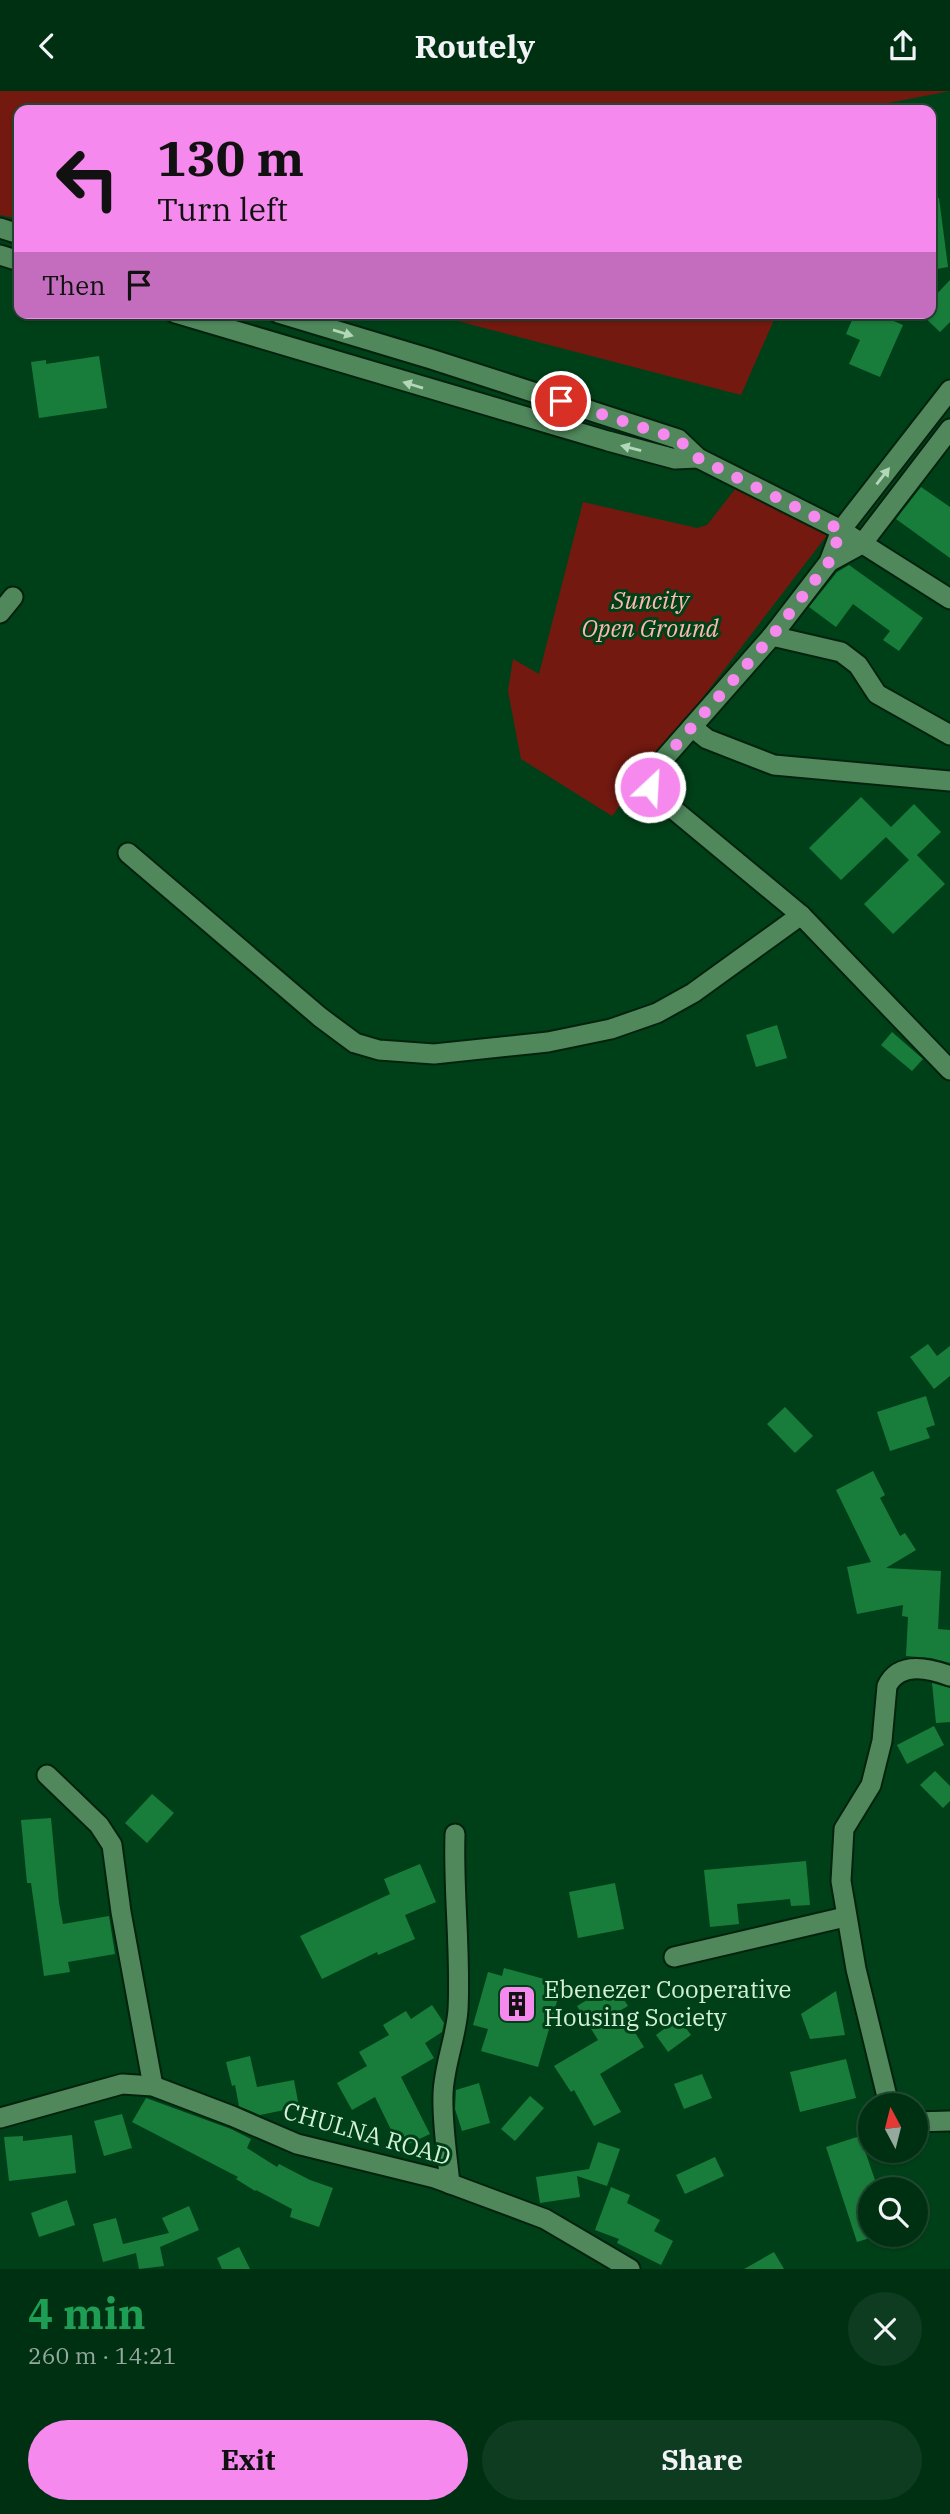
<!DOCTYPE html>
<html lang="en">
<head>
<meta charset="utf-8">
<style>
	:root { --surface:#003012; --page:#0e3c20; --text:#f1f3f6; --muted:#95a99f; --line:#224b32; --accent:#f589ee }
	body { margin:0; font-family:"IBM Plex Serif",serif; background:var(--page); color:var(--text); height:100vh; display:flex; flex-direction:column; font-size:26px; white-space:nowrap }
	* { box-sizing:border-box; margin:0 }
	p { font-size:23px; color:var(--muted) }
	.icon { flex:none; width:38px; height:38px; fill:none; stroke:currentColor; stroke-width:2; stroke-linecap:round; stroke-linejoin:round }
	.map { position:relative; height:2178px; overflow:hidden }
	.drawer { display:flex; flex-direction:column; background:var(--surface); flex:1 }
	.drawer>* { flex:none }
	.banner { position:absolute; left:14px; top:14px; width:922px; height:214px; border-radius:14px; box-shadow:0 2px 5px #0004,0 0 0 2px var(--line); background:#f589ee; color:#111; overflow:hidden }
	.needle { width:46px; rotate:353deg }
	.buttons { position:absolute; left:858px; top:2002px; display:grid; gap:14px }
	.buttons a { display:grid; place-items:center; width:70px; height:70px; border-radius:50%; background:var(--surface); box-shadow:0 2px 5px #0004,0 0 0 2px var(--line); font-size:35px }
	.pin { position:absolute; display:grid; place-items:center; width:60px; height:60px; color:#fff; margin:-30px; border:4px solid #fff; border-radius:50%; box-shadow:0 2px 7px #0007 }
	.me { position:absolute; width:77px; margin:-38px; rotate:25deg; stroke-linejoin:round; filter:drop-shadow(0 0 5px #0008) }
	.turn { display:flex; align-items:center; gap:24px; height:147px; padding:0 28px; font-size:32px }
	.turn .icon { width:91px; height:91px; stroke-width:2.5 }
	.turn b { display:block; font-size:49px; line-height:60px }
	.then { display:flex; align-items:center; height:66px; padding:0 28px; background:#0003; gap:14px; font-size:26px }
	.round { display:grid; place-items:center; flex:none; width:74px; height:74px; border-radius:37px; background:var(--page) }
	.summary { display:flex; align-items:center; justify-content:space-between; height:119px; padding:0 28px }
	h1 { font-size:42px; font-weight:700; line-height:52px; color:#1e9e55 }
	.primary-button { display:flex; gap:14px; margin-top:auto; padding:14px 28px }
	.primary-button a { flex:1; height:80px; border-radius:42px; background:var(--accent); color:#111; font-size:28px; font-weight:700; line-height:80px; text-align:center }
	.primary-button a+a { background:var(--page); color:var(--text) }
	header { display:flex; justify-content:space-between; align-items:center; height:91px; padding:0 28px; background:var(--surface); font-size:32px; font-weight:700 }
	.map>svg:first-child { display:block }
	.green { fill:#731910 }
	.building { fill:#187d3b }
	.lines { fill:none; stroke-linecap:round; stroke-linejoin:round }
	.minor-casing { stroke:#04220d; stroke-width:23 }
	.minor { stroke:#50885c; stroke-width:19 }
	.oneway { fill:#b3d7b9 }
	.route { stroke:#f589ee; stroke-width:12; stroke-dasharray:0 21.6 }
	.labels { text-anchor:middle; stroke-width:6; stroke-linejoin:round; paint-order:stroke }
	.park-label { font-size:24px; font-style:italic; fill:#fcb9ae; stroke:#004018 }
	.poi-label { font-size:24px; fill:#d4f1d8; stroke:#004018; text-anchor:start }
	.street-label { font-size:24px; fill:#d4f1d8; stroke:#004018 }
</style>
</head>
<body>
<header><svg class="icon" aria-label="back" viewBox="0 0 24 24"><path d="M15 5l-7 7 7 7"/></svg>Routely<svg class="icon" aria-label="share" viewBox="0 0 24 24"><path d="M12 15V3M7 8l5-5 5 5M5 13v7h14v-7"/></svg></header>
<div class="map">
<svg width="950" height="2178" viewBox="0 0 950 2178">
	<rect width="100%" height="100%" fill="#004018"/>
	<!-- green -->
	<g class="green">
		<polygon points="0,0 950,0 868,16 866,19 19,19 19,128 0,124"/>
		<polygon points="427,222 777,222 741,304"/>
		<polygon points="736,397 831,439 612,725 521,668 508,600 513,568 539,583 583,411 697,437 707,434"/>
	</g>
	<!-- building -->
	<g class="building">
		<polygon points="931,107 939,107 948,176 931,179"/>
		<polygon points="950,189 950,231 940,241 920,222 931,222 931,209"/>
		<polygon points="855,222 875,222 903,234 880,286 849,273 860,249 846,243"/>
		<polygon points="99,265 107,317 39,327 31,271 46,269 46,273"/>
		<polygon points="921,396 950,416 950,467 896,428"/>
		<polygon points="849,474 923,527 899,560 883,549 890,540 853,513 836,536 809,516 837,481"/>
		<polygon points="861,706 891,736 914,713 941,741 917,764 945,793 893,843 864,813 909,769 886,746 841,789 809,757"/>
		<polygon points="777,934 787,967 756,976 746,944"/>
		<polygon points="892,941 923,968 912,980 881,954"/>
		<polygon points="928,1253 937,1265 950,1255 950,1285 934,1298 910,1266"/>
		<polygon points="926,1305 935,1334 926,1337 930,1347 890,1360 877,1321"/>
		<polygon points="785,1316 813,1345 795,1362 767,1333"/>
		<polygon points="873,1380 885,1404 880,1407 900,1445 905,1442 916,1459 886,1477 941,1480 938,1538 950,1539 950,1572 931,1567 906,1565 908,1526 902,1525 903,1514 857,1523 847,1476 871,1471 836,1399"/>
		<polygon points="932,1592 950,1597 950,1631 936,1632"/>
		<polygon points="934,1635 944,1654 907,1673 897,1654"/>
		<polygon points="935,1680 950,1695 950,1710 943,1717 920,1694"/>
		<polygon points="152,1703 174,1722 147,1752 125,1732"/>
		<polygon points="51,1727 59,1812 63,1833 109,1825 115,1863 68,1871 70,1881 44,1885 31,1792 27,1792 21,1729"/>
		<polygon points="806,1770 810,1814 791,1815 790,1808 737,1813 739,1833 710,1836 704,1779"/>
		<polygon points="420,1773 436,1811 405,1824 415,1848 378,1864 377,1861 322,1888 300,1845 390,1803 384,1788"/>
		<polygon points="615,1792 624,1838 578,1847 569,1801"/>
		<polygon points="504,1877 562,1893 538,1976 481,1960 488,1938 473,1934 488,1881 502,1885"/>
		<polygon points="614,1893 628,1915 621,1919 644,1956 600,1983 621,2021 594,2035 574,1999 571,2001 554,1975 598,1949 577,1915"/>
		<polygon points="836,1900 845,1944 810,1948 801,1923"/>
		<polygon points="432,1914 444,1932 442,1941 425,1952 434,1967 401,1986 430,2043 400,2057 375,2006 352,2019 337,1992 367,1975 359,1961 389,1944 383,1934 406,1920 411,1928"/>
		<polygon points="679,1927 691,1944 668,1961 656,1944"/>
		<polygon points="250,1965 257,1996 294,1989 299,2016 260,2024 239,2015 235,1994 232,1995 226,1971"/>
		<polygon points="846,1968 856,2007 800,2021 790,1981"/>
		<polygon points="702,1983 712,2007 684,2018 674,1993"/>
		<polygon points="479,1992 490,2032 462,2040 455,2018 456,1999"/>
		<polygon points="530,2005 544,2017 515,2050 501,2038"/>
		<polygon points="146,2007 231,2038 251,2048 247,2057 277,2076 279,2073 310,2089 333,2097 319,2136 290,2126 292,2118 256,2099 255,2100 236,2088 238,2086 132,2031"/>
		<polygon points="122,2023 132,2057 104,2065 94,2030"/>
		<polygon points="72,2044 76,2082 9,2090 4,2046 23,2045 23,2050"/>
		<polygon points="860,2045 878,2098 870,2098 870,2147 857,2151 826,2056"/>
		<polygon points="598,2051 620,2058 607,2095 577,2085 580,2106 540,2112 536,2086 589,2078"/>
		<polygon points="715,2066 724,2085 685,2103 676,2084"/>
		<polygon points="611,2096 630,2104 627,2112 660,2129 654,2140 673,2150 661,2174 617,2152 619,2148 595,2139"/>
		<polygon points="67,2109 75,2134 39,2146 31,2122"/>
		<polygon points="189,2115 199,2139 160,2156 164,2175 139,2178 136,2162 103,2171 93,2133 116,2127 123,2153 169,2142 162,2127"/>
		<polygon points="239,2156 250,2178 222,2178 217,2167"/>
		<polygon points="774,2161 784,2178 744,2178"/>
	</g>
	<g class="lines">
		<defs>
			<g id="minor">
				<polyline points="0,137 19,143"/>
				<polyline points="0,164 19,170"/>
				<polyline points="175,222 608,350 675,368 698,367"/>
				<polyline points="278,222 431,268 678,348 698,367 841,439 950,508"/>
				<path d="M950 299 841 439 829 471 772 545 655 678C649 688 648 693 655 703L801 824 950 979"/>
				<polyline points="829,471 862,453 950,338"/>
				<polyline points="0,522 13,506"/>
				<polyline points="772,545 841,561 858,574 877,603 950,644"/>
				<polyline points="692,636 707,648 774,674 950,690"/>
				<polyline points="128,762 320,926 355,952 379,959 434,963 548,951 611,938 657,922 693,902 801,824"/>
				<polyline points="47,1684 99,1734 112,1754 121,1821 153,1995"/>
				<polyline points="674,1866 845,1826"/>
				<path d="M889 2014 856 1878 841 1790 844 1738 871 1694 882 1650 887 1595C899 1570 929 1577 950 1585"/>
				<polyline points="0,2027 122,1993 153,1995 232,2025 297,2053 435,2087 545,2128 630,2178"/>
				<polyline points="915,2031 950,2030"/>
				<path d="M450 2093C447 2063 442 2032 443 2003 444 1974 456 1947 458 1919 461 1860 453 1801 455 1743"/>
			</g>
		</defs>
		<!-- minor casing -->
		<use href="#minor" class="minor-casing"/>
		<!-- minor -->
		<use href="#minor" class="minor"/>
	</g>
	<!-- one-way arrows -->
	<defs><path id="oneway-solid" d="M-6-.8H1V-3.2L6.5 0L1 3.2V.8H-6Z" transform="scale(1.75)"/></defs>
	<g class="oneway">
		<use href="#oneway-solid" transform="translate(343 242) rotate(17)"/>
		<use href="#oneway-solid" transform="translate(413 294) rotate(-163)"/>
		<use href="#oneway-solid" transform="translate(631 357) rotate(-166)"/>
		<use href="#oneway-solid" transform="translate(883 385) rotate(-52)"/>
	</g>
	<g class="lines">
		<!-- route -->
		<polyline class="route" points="561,310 678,348 698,367 841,439 829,471 772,545 655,678 649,688 650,696"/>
	</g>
	<!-- icons -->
	<defs>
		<symbol id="building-square" viewBox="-11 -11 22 22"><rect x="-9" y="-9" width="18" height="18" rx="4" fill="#f589ee" stroke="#004018"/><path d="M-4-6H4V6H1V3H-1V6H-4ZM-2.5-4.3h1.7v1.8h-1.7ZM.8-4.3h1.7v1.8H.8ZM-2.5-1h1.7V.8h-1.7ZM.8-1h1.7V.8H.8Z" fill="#111"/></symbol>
	</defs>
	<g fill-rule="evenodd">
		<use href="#building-square" x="495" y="1891" width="44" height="44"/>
	</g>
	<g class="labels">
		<!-- park labels -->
		<g class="park-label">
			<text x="650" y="518">Suncity<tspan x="650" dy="28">Open Ground</tspan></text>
		</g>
		<!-- poi labels -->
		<g class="poi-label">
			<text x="544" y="1907">Ebenezer Cooperative<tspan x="544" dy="28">Housing Society</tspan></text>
		</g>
		<!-- street labels -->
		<g class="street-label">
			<text transform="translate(367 2043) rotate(16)" y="8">CHULNA ROAD</text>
		</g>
	</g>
</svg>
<div class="buttons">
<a><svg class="needle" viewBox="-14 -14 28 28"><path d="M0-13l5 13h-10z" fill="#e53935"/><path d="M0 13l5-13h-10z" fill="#95a99f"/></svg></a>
<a><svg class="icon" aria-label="search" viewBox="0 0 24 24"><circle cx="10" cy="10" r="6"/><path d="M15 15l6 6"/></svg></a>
</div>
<div class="pin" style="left:561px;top:310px;background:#d93025"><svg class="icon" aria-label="arrive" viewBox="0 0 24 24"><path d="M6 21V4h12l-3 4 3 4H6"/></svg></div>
<svg class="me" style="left:650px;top:696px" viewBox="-20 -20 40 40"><circle r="17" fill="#f589ee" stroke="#fff" stroke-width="3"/><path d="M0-11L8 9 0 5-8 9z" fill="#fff"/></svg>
<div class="banner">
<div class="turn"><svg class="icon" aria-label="left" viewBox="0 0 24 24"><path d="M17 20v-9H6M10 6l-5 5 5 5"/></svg><div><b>130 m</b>Turn left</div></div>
<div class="then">Then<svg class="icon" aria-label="arrive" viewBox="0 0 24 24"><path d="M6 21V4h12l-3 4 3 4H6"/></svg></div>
</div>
</div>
<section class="drawer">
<div class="summary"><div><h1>4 min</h1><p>260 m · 14:21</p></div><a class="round"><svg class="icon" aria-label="close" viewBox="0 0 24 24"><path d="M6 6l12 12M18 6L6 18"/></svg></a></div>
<div class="primary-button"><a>Exit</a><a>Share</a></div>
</section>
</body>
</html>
